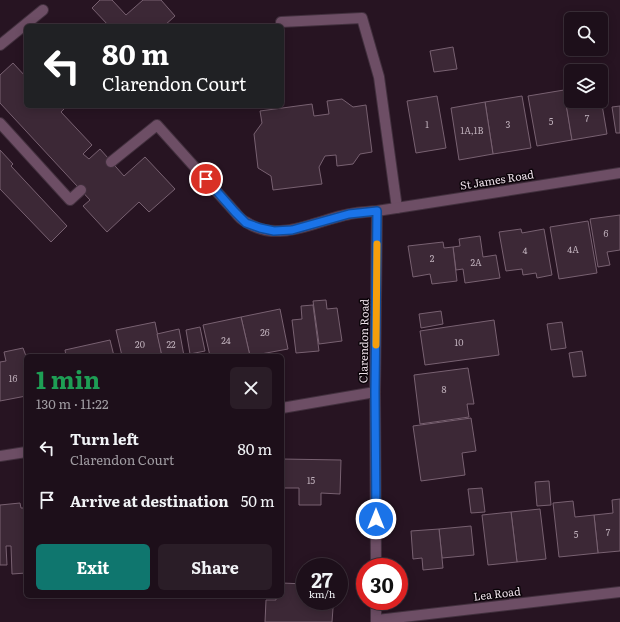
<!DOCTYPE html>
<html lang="en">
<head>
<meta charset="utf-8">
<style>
	:root { --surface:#1d0f1a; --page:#2a1d27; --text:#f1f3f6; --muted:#a09ca2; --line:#3b2f39; --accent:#0f766e }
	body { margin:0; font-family:Literata,serif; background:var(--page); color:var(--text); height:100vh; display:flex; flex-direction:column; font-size:15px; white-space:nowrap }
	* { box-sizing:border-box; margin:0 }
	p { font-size:13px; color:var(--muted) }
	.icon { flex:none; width:22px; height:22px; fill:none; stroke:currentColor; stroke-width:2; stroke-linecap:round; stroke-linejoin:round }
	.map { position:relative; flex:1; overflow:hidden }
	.panel { position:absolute; left:24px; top:354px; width:260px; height:244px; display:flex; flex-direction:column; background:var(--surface); border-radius:6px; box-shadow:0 2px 10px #0003,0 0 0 1px var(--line) }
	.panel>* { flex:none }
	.banner { position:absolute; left:24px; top:24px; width:260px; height:84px; border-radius:6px; box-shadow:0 2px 10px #0003,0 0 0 1px var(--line); background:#202124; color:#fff; overflow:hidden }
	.tools { position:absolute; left:564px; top:12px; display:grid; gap:8px }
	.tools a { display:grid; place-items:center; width:44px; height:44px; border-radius:6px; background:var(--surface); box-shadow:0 2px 10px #0003,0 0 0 1px var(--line); font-size:20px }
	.speed { position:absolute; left:296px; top:558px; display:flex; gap:8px; font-size:20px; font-weight:700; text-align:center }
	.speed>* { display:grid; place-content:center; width:52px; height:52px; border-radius:50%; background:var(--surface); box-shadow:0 2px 10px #0003,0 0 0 1px var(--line); line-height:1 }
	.speed small { font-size:10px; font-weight:400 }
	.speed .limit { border:6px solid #d22; background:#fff; color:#111 }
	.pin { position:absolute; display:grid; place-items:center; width:34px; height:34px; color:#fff; margin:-17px; border:2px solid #fff; border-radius:50%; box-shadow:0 1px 4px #0007 }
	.me { position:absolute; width:44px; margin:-22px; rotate:0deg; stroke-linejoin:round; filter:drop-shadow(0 0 3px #0008) }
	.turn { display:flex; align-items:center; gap:14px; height:84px; padding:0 12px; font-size:18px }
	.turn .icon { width:52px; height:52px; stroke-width:2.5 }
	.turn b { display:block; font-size:28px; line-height:34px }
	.round { display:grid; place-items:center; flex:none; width:42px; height:42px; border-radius:6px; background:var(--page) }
	.headline { display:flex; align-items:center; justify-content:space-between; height:68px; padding:0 12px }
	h1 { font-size:24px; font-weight:700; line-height:30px; color:#1e9e55 }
	.action { display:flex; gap:8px; margin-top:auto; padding:8px 12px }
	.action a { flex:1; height:46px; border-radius:6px; background:var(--accent); color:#fff; font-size:16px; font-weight:700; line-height:46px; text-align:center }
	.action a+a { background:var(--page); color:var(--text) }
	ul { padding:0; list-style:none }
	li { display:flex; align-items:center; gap:12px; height:52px; padding:0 12px }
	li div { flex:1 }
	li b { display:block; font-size:15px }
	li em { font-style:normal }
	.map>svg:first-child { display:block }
	.building { fill:#3c2836; stroke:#786171 }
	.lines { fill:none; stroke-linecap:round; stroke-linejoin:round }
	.service-casing { stroke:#42303e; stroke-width:12 }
	.minor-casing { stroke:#42303e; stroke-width:12 }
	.service { stroke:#6d4e65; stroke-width:10 }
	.minor { stroke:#6d4e65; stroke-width:10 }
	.route-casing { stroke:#114b97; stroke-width:10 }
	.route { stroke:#1a73e8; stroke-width:7 }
	.slow { stroke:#f59e0b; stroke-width:7 }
	.labels { text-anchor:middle; stroke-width:3; stroke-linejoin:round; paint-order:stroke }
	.number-label { font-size:9px; fill:#bfb0bb }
	.street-label { font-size:11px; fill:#ebdee7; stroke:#0b0409 }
</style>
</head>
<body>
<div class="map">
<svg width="620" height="622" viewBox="0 0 620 622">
	<rect width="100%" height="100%" fill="#271422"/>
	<!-- building -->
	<g class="building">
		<polygon points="100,0 112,0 126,15 143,0 161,0 175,16 164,26 109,26 92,8"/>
		<polygon points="453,47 457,69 434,72 430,51"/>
		<polygon points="13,63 26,77 26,106 67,106 61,112 92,145 83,154 89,159 100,149 124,176 145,157 175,189 149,212 139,202 107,232 83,206 90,200 0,103 0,75"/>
		<polygon points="564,90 572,140 537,146 528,96"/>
		<polygon points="437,96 446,148 416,153 407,101"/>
		<polygon points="522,96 531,148 493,154 485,102"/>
		<polygon points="342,99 353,107 366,105 372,152 360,154 353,164 337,166 336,155 325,156 319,167 322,184 273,190 271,176 258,168 254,134 262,123 260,111 312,104 314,116 329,114 327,101"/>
		<polygon points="601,99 607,134 572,140 566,104 586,101 601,101"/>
		<polygon points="485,102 493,154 459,160 451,108"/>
		<polygon points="620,106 620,133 616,133 612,107"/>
		<polygon points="0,150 13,164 11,166 67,226 51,242 0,189"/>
		<polygon points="620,215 620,250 607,252 610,265 598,267 590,219"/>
		<polygon points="588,221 597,273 559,279 550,227"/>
		<polygon points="521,229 522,233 544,229 552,275 537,278 536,273 523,275 522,269 506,271 499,232"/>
		<polygon points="480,236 483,257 496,255 500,278 465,283 463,269 456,270 453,247 460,246 459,239"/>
		<polygon points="443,242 444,248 453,247 457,281 432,284 430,274 413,277 408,246"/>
		<polygon points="326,300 327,309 337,308 342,341 319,344 313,301"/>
		<polygon points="313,305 319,351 296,353 292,320 302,319 301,306"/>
		<polygon points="280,309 288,349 250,356 241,317"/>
		<polygon points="441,311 443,324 421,328 419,314"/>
		<polygon points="241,317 250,356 210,356 203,325"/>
		<polygon points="494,320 499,355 425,365 420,331"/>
		<polygon points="155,322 162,356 122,356 116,330"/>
		<polygon points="562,322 566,348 551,350 547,324"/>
		<polygon points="200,327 205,351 190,354 186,330"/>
		<polygon points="179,329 184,356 162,356 157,334"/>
		<polygon points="110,340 114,356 66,356 65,350"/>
		<polygon points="23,348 26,356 26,396 0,401 0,362 6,361 4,352"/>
		<polygon points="582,351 586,376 573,377 569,353"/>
		<polygon points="468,368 474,404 467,404 469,417 420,424 414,375"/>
		<polygon points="471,418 476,451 462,453 465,475 421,481 413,426"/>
		<polygon points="282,459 341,460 340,494 321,493 321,505 299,505 299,488 282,488"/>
		<polygon points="549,481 551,505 537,506 535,482"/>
		<polygon points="482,488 485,512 471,513 468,489"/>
		<polygon points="620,499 620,551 598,553 594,515 613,513 612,500"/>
		<polygon points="573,501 575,517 594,515 598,553 559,557 553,503"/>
		<polygon points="20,503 21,508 26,508 26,573 12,574 11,546 6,546 7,565 0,565 0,505"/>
		<polygon points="540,509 546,559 517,562 511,512"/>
		<polygon points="511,512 517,562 488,565 482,515"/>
		<polygon points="471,526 474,555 442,558 439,529"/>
		<polygon points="439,529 443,568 423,570 422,558 413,559 411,531"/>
		<polygon points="282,583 305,584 305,601 327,601 326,608 333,608 332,622 265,622 266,600 276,600 276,596 282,596"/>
	</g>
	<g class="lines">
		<defs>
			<g id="service">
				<polyline points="281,22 362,18 379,77 397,208"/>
				<polyline points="0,45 43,10"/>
				<polyline points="0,123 70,200 81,190"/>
			</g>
			<g id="minor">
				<path d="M111 162 157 125 235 212C238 216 242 220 246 222 279 244 316 220 350 214 359 212 368 212 377 211L620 173"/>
				<polyline points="282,408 375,392"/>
				<polyline points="0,456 26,452"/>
				<polyline points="376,567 375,392 377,211"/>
				<polyline points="376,601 376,622"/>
				<polyline points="377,620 620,592"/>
			</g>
		</defs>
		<!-- service casing -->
		<use href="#service" class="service-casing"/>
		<!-- minor casing -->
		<use href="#minor" class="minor-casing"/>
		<!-- service -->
		<use href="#service" class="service"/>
		<!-- minor -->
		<use href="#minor" class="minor"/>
	</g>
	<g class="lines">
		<defs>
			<polyline id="route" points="206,179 235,212 246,223 260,228 274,231 292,230 349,214 377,211 375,392 376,519"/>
		</defs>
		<!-- route casing -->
		<use href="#route" class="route-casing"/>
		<!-- route -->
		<use href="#route" class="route"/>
		<!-- slow -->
		<polyline class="slow" points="376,345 377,244"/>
	</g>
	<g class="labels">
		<!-- number labels -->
		<g class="number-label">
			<text x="587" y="122">7</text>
			<text x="551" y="125">5</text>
			<text x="427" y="128">1</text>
			<text x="508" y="128">3</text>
			<text x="472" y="134">1A,1B</text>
			<text x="606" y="237">6</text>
			<text x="573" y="253">4A</text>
			<text x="525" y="254">4</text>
			<text x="432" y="262">2</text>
			<text x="476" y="266">2A</text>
			<text x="265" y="336">26</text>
			<text x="226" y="344">24</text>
			<text x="459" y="346">10</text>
			<text x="140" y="348">20</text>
			<text x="171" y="348">22</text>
			<text x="13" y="382">16</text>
			<text x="444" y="393">8</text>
			<text x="311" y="484">15</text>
			<text x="608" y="536">7</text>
			<text x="576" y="538">5</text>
		</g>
		<!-- street labels -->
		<g class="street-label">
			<text transform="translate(497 180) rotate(-9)" y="4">St James Road</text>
			<text transform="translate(364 341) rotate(-89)" y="4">Clarendon Road</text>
			<text transform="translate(497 594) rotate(-7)" y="4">Lea Road</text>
		</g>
	</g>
</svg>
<div class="tools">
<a><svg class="icon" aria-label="search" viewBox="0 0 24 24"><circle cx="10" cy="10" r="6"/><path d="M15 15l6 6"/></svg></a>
<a><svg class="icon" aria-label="layers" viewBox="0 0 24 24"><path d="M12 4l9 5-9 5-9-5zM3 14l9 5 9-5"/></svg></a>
</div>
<div class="speed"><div>27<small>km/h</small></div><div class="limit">30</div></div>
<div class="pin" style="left:206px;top:179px;background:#d93025"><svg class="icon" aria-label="arrive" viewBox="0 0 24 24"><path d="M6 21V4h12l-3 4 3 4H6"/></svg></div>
<svg class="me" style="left:376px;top:519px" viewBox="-20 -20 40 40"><circle r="17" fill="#1a73e8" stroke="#fff" stroke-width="3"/><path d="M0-11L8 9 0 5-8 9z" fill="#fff"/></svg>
<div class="banner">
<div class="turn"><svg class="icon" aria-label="left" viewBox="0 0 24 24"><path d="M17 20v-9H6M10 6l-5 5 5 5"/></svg><div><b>80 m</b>Clarendon Court</div></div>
</div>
<section class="panel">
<div class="headline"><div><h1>1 min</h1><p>130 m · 11:22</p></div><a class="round"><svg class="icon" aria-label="close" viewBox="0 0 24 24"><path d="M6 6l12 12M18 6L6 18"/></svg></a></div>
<ul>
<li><svg class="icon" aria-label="left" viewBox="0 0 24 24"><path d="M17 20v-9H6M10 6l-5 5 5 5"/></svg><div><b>Turn left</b><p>Clarendon Court</p></div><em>80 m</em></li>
<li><svg class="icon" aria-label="arrive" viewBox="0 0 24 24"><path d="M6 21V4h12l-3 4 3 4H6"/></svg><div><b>Arrive at destination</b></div><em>50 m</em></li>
</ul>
<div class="action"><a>Exit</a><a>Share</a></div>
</section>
</div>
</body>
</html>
